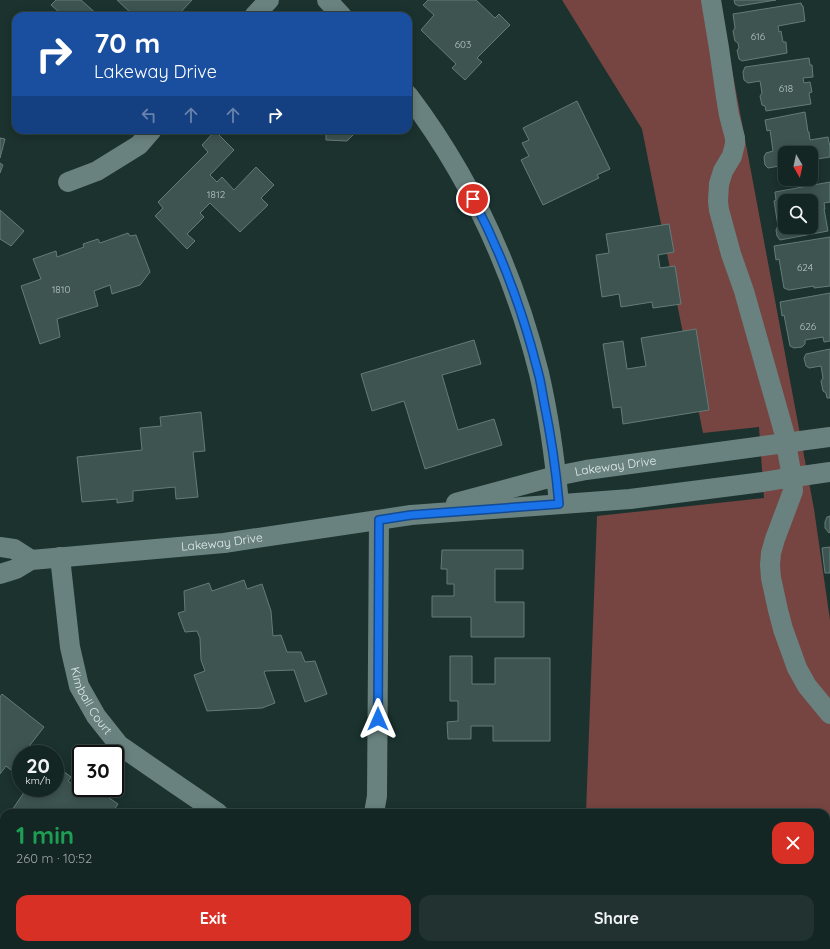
<!DOCTYPE html>
<html lang="en">
<head>
<meta charset="utf-8">
<style>
	:root { --surface:#142623; --page:#213230; --text:#f1f3f6; --muted:#9da5a6; --line:#334341; --accent:#d93025 }
	body { margin:0; font-family:Quicksand,sans-serif; background:var(--page); color:var(--text); height:100vh; display:flex; flex-direction:column; font-size:15px; white-space:nowrap }
	* { box-sizing:border-box; margin:0 }
	p { font-size:13px; color:var(--muted) }
	.icon { flex:none; width:22px; height:22px; fill:none; stroke:currentColor; stroke-width:2; stroke-linecap:round; stroke-linejoin:round }
	.map { position:relative; flex:1; overflow:hidden }
	.drawer { position:absolute; left:0px; top:809px; width:830px; height:140px; display:flex; flex-direction:column; background:var(--surface); border-radius:12px 12px 0 0; box-shadow:0 2px 10px #0003,0 0 0 1px var(--line) }
	.drawer>* { flex:none }
	.banner { position:absolute; left:12px; top:12px; width:400px; height:122px; border-radius:12px; box-shadow:0 2px 10px #0003,0 0 0 1px var(--line); background:#1a4fa0; color:#fff; overflow:hidden }
	.needle { width:26px; rotate:171deg }
	.tools { position:absolute; left:778px; top:146px; display:grid; gap:8px }
	.tools a { display:grid; place-items:center; width:40px; height:40px; border-radius:8px; background:var(--surface); box-shadow:0 2px 10px #0003,0 0 0 1px var(--line); font-size:20px }
	.speed { position:absolute; left:12px; top:745px; display:flex; gap:8px; font-size:20px; font-weight:700; text-align:center }
	.speed>* { display:grid; place-content:center; width:52px; height:52px; border-radius:50%; background:var(--surface); box-shadow:0 2px 10px #0003,0 0 0 1px var(--line); line-height:1 }
	.speed small { font-size:10px; font-weight:400 }
	.speed .limit { border:2px solid #111; border-radius:6px; background:#fff; color:#111 }
	.pin { position:absolute; display:grid; place-items:center; width:34px; height:34px; color:#fff; margin:-17px; border:2px solid #fff; border-radius:50%; box-shadow:0 1px 4px #0007 }
	.me { position:absolute; width:44px; margin:-22px; rotate:0deg; stroke-linejoin:round; filter:drop-shadow(0 0 3px #0008) }
	.turn { display:flex; align-items:center; gap:14px; height:84px; padding:0 16px; font-size:18px }
	.turn .icon { width:52px; height:52px; stroke-width:2.5 }
	.turn b { display:block; font-size:28px; line-height:34px }
	.lanes { display:flex; align-items:center; height:38px; padding:0 16px; background:#0003; justify-content:center; gap:20px; direction:ltr }
	.lanes .off { opacity:.35 }
	.round { display:grid; place-items:center; flex:none; width:42px; height:42px; border-radius:12px; background:var(--page) }
	.headline { display:flex; align-items:center; justify-content:space-between; height:68px; padding:0 16px }
	h1 { font-size:24px; font-weight:800; line-height:30px; color:#1e9e55 }
	.button { display:flex; gap:8px; margin-top:auto; padding:8px 16px }
	.button a { flex:1; height:46px; border-radius:12px; background:var(--accent); color:#fff; font-size:16px; font-weight:800; line-height:46px; text-align:center }
	.button a+a { background:var(--page); color:var(--text) }
	.map>svg:first-child { display:block }
	.green { fill:#764542 }
	.building { fill:#3d5451; stroke:#647c79; fill-rule:evenodd }
	.lines { fill:none; stroke-linecap:round; stroke-linejoin:round }
	.minor { stroke:#69827f; stroke-width:20 }
	.route-casing { stroke:#114b97; stroke-width:10 }
	.route { stroke:#1a73e8; stroke-width:7 }
	.labels { text-anchor:middle; stroke-width:3; stroke-linejoin:round; paint-order:stroke }
	.number-label { font-size:10px; fill:#b8c8c5 }
	.street-label { font-size:12px; fill:#e1eeec; stroke:#1b322f }
</style>
</head>
<body>
<div class="map">
<svg width="830" height="949" viewBox="0 0 830 949">
	<rect width="100%" height="100%" fill="#1b322f"/>
	<!-- green -->
	<g class="green">
		<polygon points="562,0 719,0 814,509 830,620 830,949 563,949 564,945 826,945 826,813 586,813 597,516 764,498 759,427 703,433 642,129"/>
		<polygon points="0,909 4,912 4,945 50,945 56,949 0,949"/>
	</g>
	<!-- building -->
	<g class="building">
		<polygon points="56,0 81,0 99,16 55,16 59,12 51,5"/>
		<polygon points="117,0 192,0 177,16 134,16"/>
		<polygon points="428,0 476,0 495,18 499,14 510,25 477,58 482,62 465,80 452,68 456,64 421,30 434,15 423,5"/>
		<polygon points="734,0 776,0 739,6 735,4"/>
		<polygon points="801,3 802,6 803,6 805,21 778,26 779,32 781,31 783,42 786,42 787,53 742,61 739,59 737,50 739,48 738,43 735,41 733,31 735,28 733,14"/>
		<polygon points="809,58 810,65 812,65 813,77 803,78 804,83 810,82 812,92 809,93 811,104 766,111 765,106 762,105 760,96 762,93 760,81 748,83 744,80 743,72 745,67"/>
		<polygon points="577,101 610,169 597,175 599,178 543,205 521,160 529,156 522,143 529,140 523,128"/>
		<polygon points="805,112 808,132 809,132 810,140 828,137 830,147 830,157 811,160 811,153 785,153 785,165 768,168 765,165 764,157 766,153 773,151 770,130 767,131 765,120"/>
		<polygon points="326,130 358,130 347,141 326,140"/>
		<polygon points="215,131 234,150 210,175 217,182 222,177 234,190 256,167 274,185 261,198 268,205 240,232 210,203 200,213 204,217 187,234 195,241 187,249 155,216 163,208 158,202 208,152 202,145"/>
		<polygon points="0,138 5,139 0,158"/>
		<polygon points="0,163 3,165 0,173"/>
		<path d="M830 182V202L824 203 825 209H824L828 231 780 240 777 236 776 230 778 226 774 201 776 200 775 192ZM785 201H811V227H785Z"/>
		<polygon points="0,210 24,231 11,246 0,239"/>
		<polygon points="669,224 674,252 658,255 660,268 675,266 681,304 653,308 652,302 621,307 619,294 602,297 596,255 609,253 606,234"/>
		<polygon points="128,233 130,236 136,235 150,272 140,285 112,294 110,285 94,291 98,306 57,319 60,337 40,344 21,286 41,279 33,259 56,251 57,257 84,247 83,244 98,239 100,243"/>
		<polygon points="830,237 830,286 814,288 814,286 789,290 784,288 779,259 776,260 774,246"/>
		<polygon points="830,293 830,341 824,342 823,337 805,340 805,344 802,347 794,348 790,346 784,315 782,316 780,302"/>
		<polygon points="696,329 709,410 623,424 621,407 613,408 603,344 623,341 627,369 646,366 641,338"/>
		<polygon points="474,340 481,364 442,375 458,430 494,419 502,445 425,469 404,401 372,411 361,374"/>
		<polygon points="830,349 830,398 827,398 826,393 823,391 821,381 823,378 821,366 809,368 806,366 804,358 806,354"/>
		<polygon points="201,412 205,451 193,452 198,497 176,499 175,487 133,491 133,501 117,503 117,499 82,502 77,457 142,450 140,428 161,426 160,417"/>
		<polygon points="830,516 830,532 829,533 825,528 825,522 827,517"/>
		<polygon points="830,547 830,573 825,573 822,548"/>
		<polygon points="442,550 523,550 523,569 495,569 495,602 524,602 524,637 471,637 471,617 432,617 432,596 454,596 454,584 447,584 447,569 441,569"/>
		<polygon points="244,580 247,589 262,584 271,611 273,636 281,635 287,652 301,652 305,662 315,661 327,694 305,702 294,670 265,671 264,672 275,703 262,708 207,711 194,675 205,671 201,660 200,638 197,631 185,632 178,613 185,611 184,591 209,583 212,591"/>
		<polygon points="450,656 472,656 472,684 495,684 495,658 550,658 550,741 493,741 493,726 471,726 471,739 448,739 447,722 458,721 458,701 450,701"/>
		<polygon points="2,694 44,727 23,754 21,754 21,756 11,770 6,766 0,774 0,697"/>
		<polygon points="55,765 71,777 68,781 83,792 86,788 95,788 118,804 112,813 10,813 27,788 55,788"/>
		<polygon points="4,821 4,830 0,827"/>
		<polygon points="4,834 4,855 0,853 0,840"/>
		<polygon points="203,945 283,945 284,949 200,949"/>
	</g>
	<g class="lines">
		<!-- minor -->
		<g class="minor">
			<polyline points="327,0 342,16"/>
			<polyline points="711,0 719,48 726,97 729,115 735,138 735,144 732,156 723,171 719,184 718,201 719,210 731,254 744,291 784,432 792,477 793,491 775,539 771,553 770,565 771,578 778,610 783,629 797,668 807,686 830,714"/>
			<polyline points="254,16 269,0"/>
			<path d="M408 95C470 177 514 273 539 373 549 416 555 460 559 504"/>
			<polyline points="68,182 97,171 139,145 152,130"/>
			<path id="s1" d="M456 503 556 476 586 470 830 437"/>
			<polyline points="0,547 14,549 31,560"/>
			<path id="s2" d="M60 557 70 647 79 686 96 716 119 745 174 783 218 813"/>
			<path id="s3" d="M0 574 16 569 31 560 224 543 411 515 630 499 763 482 781 479 830 472"/>
			<polyline points="374,813 377,796 379,520"/>
			<polyline points="0,925 4,926"/>
			<polyline points="40,945 45,949"/>
			<polyline points="349,949 350,945"/>
		</g>
	</g>
	<g class="lines">
		<defs>
			<path id="route" d="M378 719 379 520 411 515 559 504C556 470 551 436 544 402 542 392 541 382 538 372 523 312 502 254 473 199"/>
		</defs>
		<!-- route casing -->
		<use href="#route" class="route-casing"/>
		<!-- route -->
		<use href="#route" class="route"/>
	</g>
	<g class="labels">
		<!-- number labels -->
		<g class="number-label">
			<text x="758" y="40">616</text>
			<text x="463" y="48">603</text>
			<text x="786" y="92">618</text>
			<text x="216" y="198">1812</text>
			<text x="805" y="271">624</text>
			<text x="61" y="293">1810</text>
			<text x="808" y="330">626</text>
		</g>
		<!-- street labels -->
		<g class="street-label">
			<text dy="4" stroke="none"><textPath href="#s1" startOffset="164">Lakeway Drive</textPath></text>
			<text dy="4" stroke="none"><textPath href="#s3" startOffset="226">Lakeway Drive</textPath></text>
			<text dy="4" stroke="none"><textPath href="#s2" startOffset="149">Kimball Court</textPath></text>
		</g>
	</g>
</svg>
<div class="tools">
<a><svg class="needle" viewBox="-14 -14 28 28"><path d="M0-13l5 13h-10z" fill="#e53935"/><path d="M0 13l5-13h-10z" fill="#9da5a6"/></svg></a>
<a><svg class="icon" aria-label="search" viewBox="0 0 24 24"><circle cx="10" cy="10" r="6"/><path d="M15 15l6 6"/></svg></a>
</div>
<div class="speed"><div>20<small>km/h</small></div><div class="limit">30</div></div>
<div class="pin" style="left:473px;top:199px;background:#d93025"><svg class="icon" aria-label="arrive" viewBox="0 0 24 24"><path d="M6 21V4h12l-3 4 3 4H6"/></svg></div>
<svg class="me" style="left:378px;top:719px" viewBox="-20 -20 40 40"><path d="M0-17L14 15 0 8-14 15z" fill="#1a73e8" stroke="#fff" stroke-width="4"/></svg>
<div class="banner">
<div class="turn"><svg class="icon" aria-label="right" viewBox="0 0 24 24"><path d="M7 20v-9h11M14 6l5 5-5 5"/></svg><div><b>70 m</b>Lakeway Drive</div></div>
<div class="lanes"><svg class="icon off" aria-label="left" viewBox="0 0 24 24"><path d="M17 20v-9H6M10 6l-5 5 5 5"/></svg><svg class="icon off" aria-label="ahead" viewBox="0 0 24 24"><path d="M12 20V5M6 11l6-6 6 6"/></svg><svg class="icon off" aria-label="ahead" viewBox="0 0 24 24"><path d="M12 20V5M6 11l6-6 6 6"/></svg><svg class="icon" aria-label="right" viewBox="0 0 24 24"><path d="M7 20v-9h11M14 6l5 5-5 5"/></svg></div>
</div>
<section class="drawer">
<div class="headline"><div><h1>1 min</h1><p>260 m · 10:52</p></div><a class="round" style="background:#d93025;color:#fff"><svg class="icon" aria-label="close" viewBox="0 0 24 24"><path d="M6 6l12 12M18 6L6 18"/></svg></a></div>
<div class="button"><a>Exit</a><a>Share</a></div>
</section>
</div>
</body>
</html>
